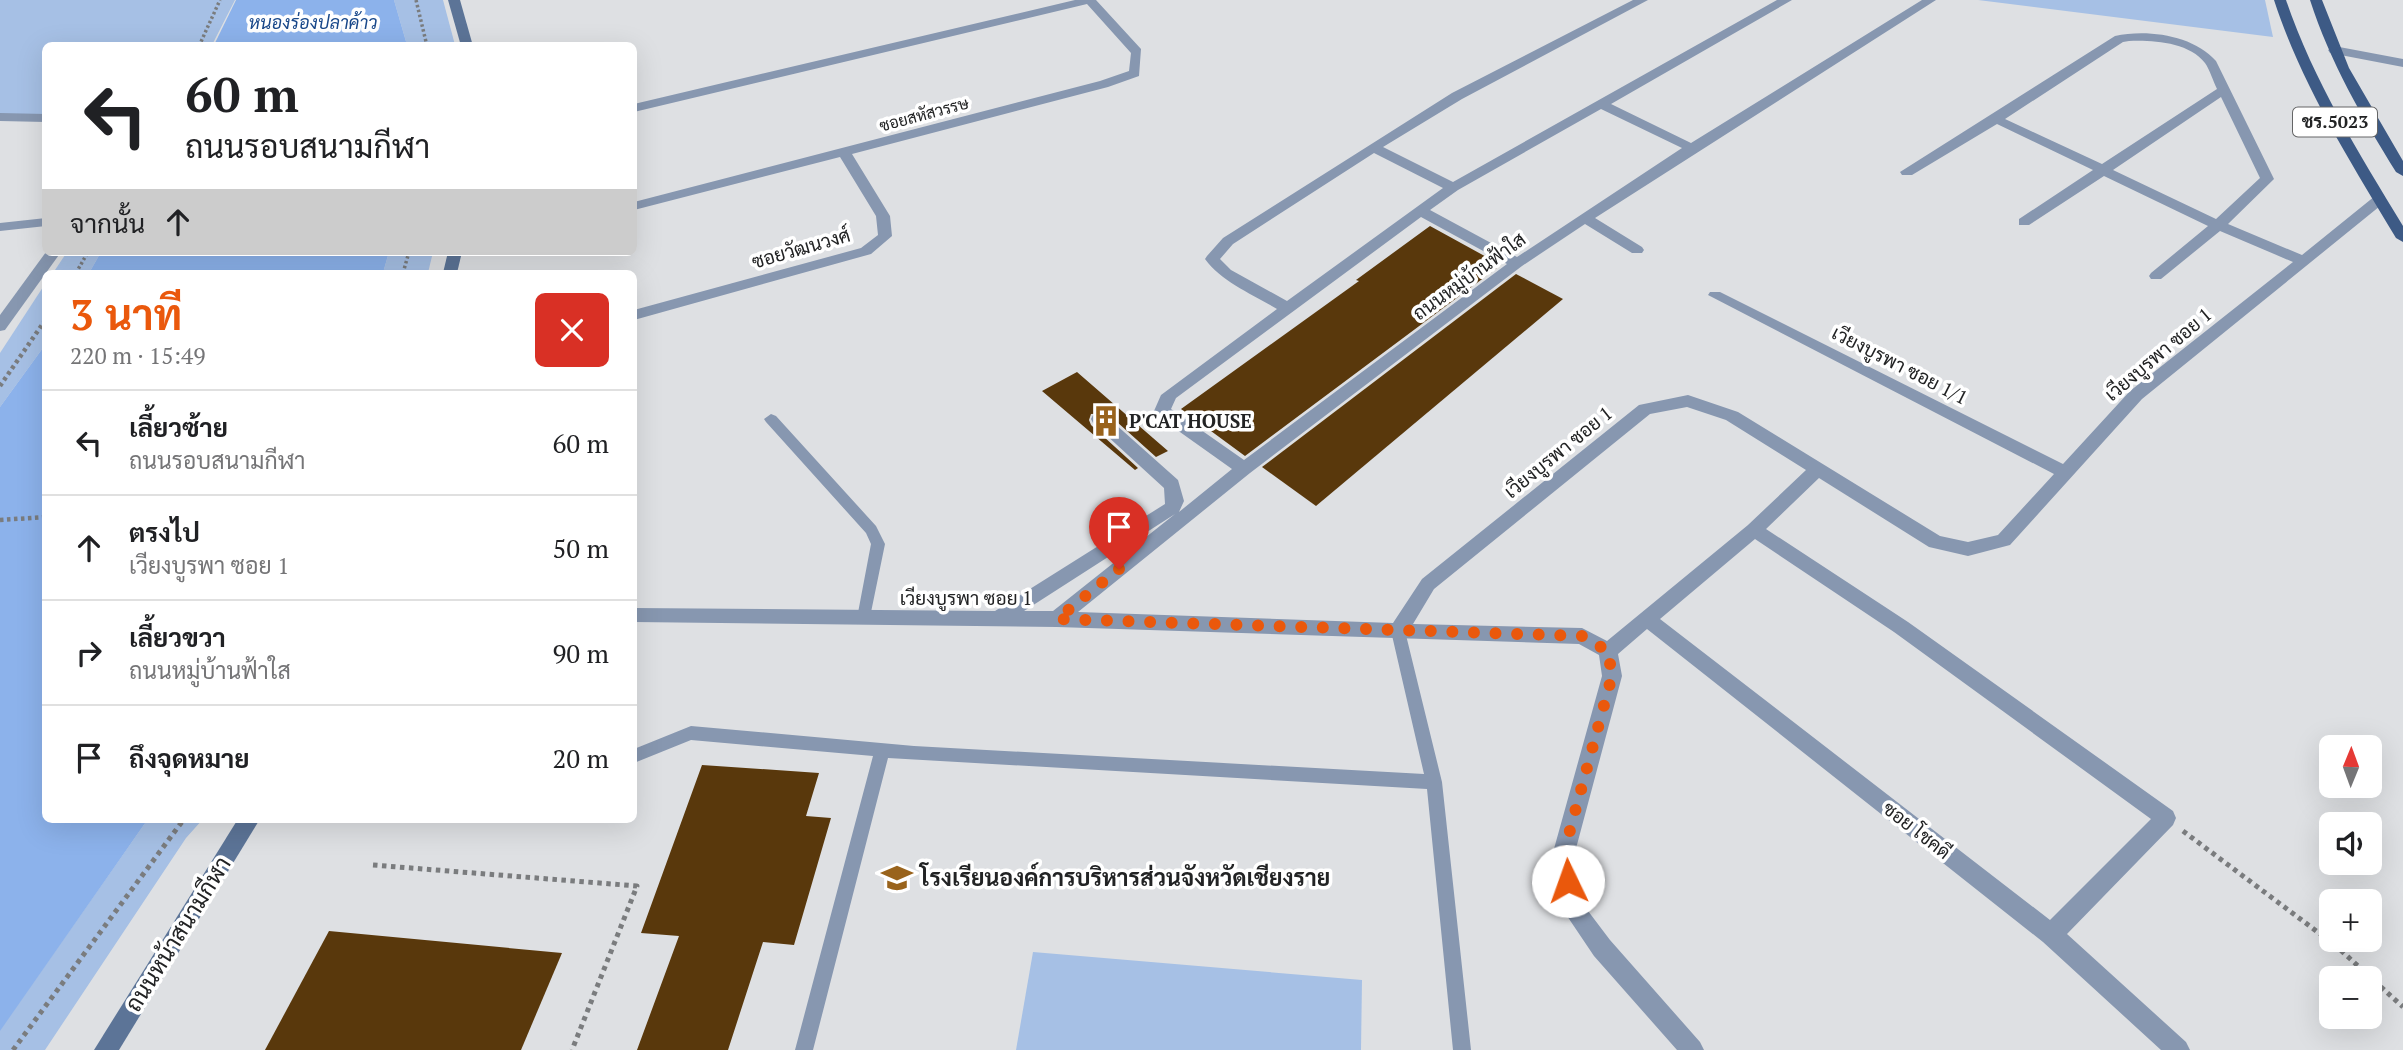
<!DOCTYPE html>
<html lang="th">
<head>
<meta charset="utf-8">
<style>
	:root { --surface:#fff; --page:#f6f6f6; --text:#202124; --muted:#757577; --line:#e0e0e0; --accent:#ea580c }
	body { margin:0; font-family:"PT Serif",Sarabun,serif; background:var(--page); color:var(--text); height:100vh; display:flex; flex-direction:column; font-size:26px; white-space:nowrap }
	* { box-sizing:border-box; margin:0 }
	p { font-size:23px; color:var(--muted) }
	.icon { flex:none; width:38px; height:38px; fill:none; stroke:currentColor; stroke-width:2; stroke-linecap:round; stroke-linejoin:round }
	.map { position:relative; flex:1; overflow:hidden }
	.details { position:absolute; left:42px; top:270px; width:595px; height:553px; display:flex; flex-direction:column; background:var(--surface); border-radius:10px; box-shadow:0 7px 28px #0002 }
	.details>* { flex:none }
	.hud { position:absolute; left:42px; top:42px; width:595px; height:214px; border-radius:10px; box-shadow:0 7px 28px #0002; background:#fff; color:var(--text); overflow:hidden }
	.needle { width:46px; rotate:1deg }
	.controls { position:absolute; left:2319px; top:735px; display:grid; gap:14px }
	.controls a { display:grid; place-items:center; width:63px; height:63px; border-radius:10px; background:var(--surface); box-shadow:0 7px 28px #0002; font-size:35px }
	.pin { position:absolute; display:grid; place-items:center; width:60px; height:60px; color:#fff; margin:-72px -30px; border-radius:50% 50% 50% 0; rotate:-45deg; box-shadow:0 0 7px #0007 }
	.pin .icon { rotate:45deg }
	.me { position:absolute; width:77px; margin:-38px; rotate:357deg; stroke-linejoin:round; filter:drop-shadow(0 0 5px #0008) }
	.turn { display:flex; align-items:center; gap:24px; height:147px; padding:0 28px; font-size:32px }
	.turn .icon { width:91px; height:91px; stroke-width:2.5 }
	.turn b { display:block; font-size:49px; line-height:60px }
	.then { display:flex; align-items:center; height:66px; padding:0 28px; background:#0003; gap:14px; font-size:26px }
	.round { display:grid; place-items:center; flex:none; width:74px; height:74px; border-radius:10px; background:var(--page) }
	.headline { display:flex; align-items:center; justify-content:space-between; height:119px; padding:0 28px }
	h1 { font-size:42px; font-weight:700; line-height:52px; color:var(--accent) }
	ul { padding:0; list-style:none }
	li { display:flex; align-items:center; gap:21px; height:105px; padding:0 28px; border-top:2px solid var(--line) }
	li div { flex:1 }
	li b { display:block; font-size:26px }
	li em { font-style:normal }
	.map>svg:first-child { display:block }
	.green { fill:#a6c0e5 }
	.water { fill:#8cb2eb }
	.building { fill:#59380c }
	.lines { fill:none; stroke-linecap:round; stroke-linejoin:round }
	.path-far2 { stroke:#7a7c7e; stroke-width:3.5; stroke-dasharray:2.5 2.5; stroke-linecap:butt }
	.path-far1 { stroke:#7a7c7e; stroke-width:4.5; stroke-dasharray:3.5 3.5; stroke-linecap:butt }
	.path { stroke:#7a7c7e; stroke-width:5; stroke-dasharray:4.5 4.5; stroke-linecap:butt }
	.lane { fill:#8797b0; fill-rule:evenodd }
	.street { fill:#8797b0; fill-rule:evenodd }
	.secondary { fill:#5c7497; fill-rule:evenodd }
	.primary { fill:#3d5a85; fill-rule:evenodd }
	.route { stroke:#ea580c; stroke-width:12; stroke-dasharray:0 21.6 }
	.labels { text-anchor:middle; stroke-width:7; stroke-linejoin:round; paint-order:stroke }
	.far-street-label { font-size:16px; fill:#222324; stroke:#fff }
	.far-water-label { font-size:18px; font-style:italic; fill:#19488a; stroke:#fff }
	.shield { fill:#fff; stroke:#646566; stroke-width:2 }
	.shield-label { font-size:18px; font-weight:bold; fill:#222324 }
	.street-label { font-size:19px; fill:#222324; stroke:#fff }
	.poi-label { font-size:19px; font-weight:bold; fill:#222324; stroke:#fff; text-anchor:start }
	.near-poi-label { font-size:23px; font-weight:bold; fill:#222324; stroke:#fff; text-anchor:start }
	.near-street-label { font-size:23px; fill:#222324; stroke:#fff }
</style>
</head>
<body>
<div class="map">
<svg width="2403" height="1050" viewBox="0 0 2403 1050">
	<rect width="100%" height="100%" fill="#dee0e3"/>
	<!-- green -->
	<g class="green">
		<polygon points="0,0 235,0 212,45 46,46 45,118 0,118"/>
		<polygon points="394,0 443,0 455,45 407,45"/>
		<polygon points="1978,0 2265,0 2273,37"/>
		<polygon points="67,252 101,252 89,273 53,273"/>
		<polygon points="389,252 433,252 428,273 383,273"/>
		<polygon points="45,284 45,345 0,407 0,353"/>
		<polygon points="148,819 203,819 186,838 45,1050 0,1050 0,1030"/>
		<polygon points="1033,952 1362,980 1361,1050 1016,1050"/>
	</g>
	<!-- water -->
	<g class="water">
		<polygon points="236,0 394,0 407,45 214,45"/>
		<polygon points="101,252 389,252 383,273 89,273"/>
		<polygon points="45,345 46,819 148,819 0,1031 0,407"/>
	</g>
	<!-- building -->
	<g class="building">
		<polygon points="1430,226 1501,265 1245,456 1181,409 1359,281 1356,280"/>
		<polygon points="1516,274 1563,299 1316,506 1262,467"/>
		<polygon points="1077,372 1153,438 1168,451 1156,457 1107,413 1091,414 1089,420 1091,425 1138,468 1135,470 1042,391"/>
		<polygon points="702,765 819,773 806,816 831,818 794,945 763,942 728,1050 637,1050 679,936 641,933"/>
		<polygon points="329,931 562,953 521,1050 265,1050"/>
	</g>
	<g class="lines">
		<!-- path-far2 -->
		<g class="path-far2">
			<polyline points="416,0 427,46"/>
			<polyline points="199,46 220,0"/>
			<polyline points="76,273 88,252"/>
			<polyline points="403,273 409,252"/>
		</g>
		<!-- path-far1 -->
		<g class="path-far1">
			<polyline points="0,386 46,319"/>
			<polyline points="0,520 46,517"/>
		</g>
		<!-- path -->
		<g class="path">
			<polyline points="2183,831 2335,945 2403,1007"/>
			<polyline points="373,865 637,886 572,1050"/>
			<polyline points="13,1050 184,819"/>
		</g>
		<!-- lane -->
		<g class="lane">
			<polygon points="771,414 776,416 876,526 885,544 869,622 864,624 859,622 857,618 871,544 866,533 766,422 764,419"/>
			<polygon points="1398,625 1403,627 1405,631 1442,782 1471,1050 1453,1050 1427,789 888,758 813,1050 795,1050 873,756 691,740 634,763 634,749 691,726 914,746 1424,774 1391,631 1393,627"/>
		</g>
		<!-- street -->
		<g class="street">
			<polygon points="1075,0 1096,0 1141,49 1139,76 1108,87 852,154 890,216 892,236 871,254 634,320 634,310 861,248 878,235 876,216 840,157 634,210 634,202 1100,81 1129,71 1131,53 1087,4 634,112 634,104"/>
			<path d="M1633 0H1648L1462 99 1383 147 1453 182 1777 0H1792L1611 104 1691 143 1922 0H1936L1595 218 1642 247 1644 250 1642 253H1632L1585 224 1522 266 1250 473 1078 612 1393 623 1422 579 1639 405 1688 395 1738 412 1940 536 1968 542 1998 535 2054 474 1708 295 1710 292H1720L2063 464 2130 391 2293 262 2220 231 2161 279H2151L2149 276 2151 273 2208 226 2104 176 2029 225H2019V219L2093 170 1997 124 1912 175H1902L1900 172 2115 36C2147 29 2193 35 2216 61L2274 179 2228 224 2302 255 2375 196H2385V202L2142 399 2010 545 1968 556 1929 547 1819 478 1766 529 1908 622 2173 811 2176 818 2173 825 2067 934 2186 1042 2190 1050H2161L2043 942 1647 629 1618 654 1622 676 1574 856 1582 903 1610 940 1700 1042 1704 1050H1677L1594 956 1561 907 1552 856 1602 676 1599 655 1579 644 1057 627 634 622V608L995 611 1165 504 1164 488 1093 423 1091 419 1093 415H1105L1178 480 1184 501 1179 512 1232 469 1156 415 1154 411 1161 395 1277 309C1252 294 1222 282 1205 259L1207 256 1223 238 1452 93ZM2129 41C2152 40 2189 42 2205 63 2210 70 2213 81 2217 89L2102 164 2005 119 2123 42ZM2221 97 2260 178 2216 219 2113 170ZM1601 109 1682 148 1517 257 1430 210 1458 190ZM1374 153 1443 188 1287 301 1231 270 1220 259 1233 244ZM1421 217 1507 264 1244 460 1171 409 1176 398ZM1687 407 1726 420 1806 470 1748 525 1607 641 1582 628 1413 624 1434 589 1650 414ZM1175 514 1053 611H1024ZM1755 539 1894 632 2151 819 2050 920 1660 619Z"/>
			<polygon points="2334,46 2403,59 2403,67 2330,53 2328,50"/>
			<polygon points="0,113 46,114 46,122 0,121"/>
			<polygon points="46,218 46,226 0,231 0,223"/>
			<polygon points="46,252 61,252 5,330 0,331 0,315"/>
		</g>
		<!-- secondary -->
		<g class="secondary">
			<polygon points="448,0 460,0 473,46 461,46"/>
			<polygon points="448,252 462,252 457,273 443,273"/>
			<polygon points="238,819 260,819 119,1050 94,1050"/>
		</g>
		<!-- primary -->
		<g class="primary">
			<path d="M2274 0H2286C2314 82 2359 153 2403 226V242L2396 238C2350 161 2302 86 2274 0Z"/>
			<path d="M2310 0H2322L2349 68 2403 161V176L2396 172C2362 117 2330 62 2310 0Z"/>
		</g>
	</g>
	<g class="lines">
		<!-- route -->
		<polyline class="route" points="1119,569 1057,619 1582,636 1608,651 1612,676 1563,856 1568,881"/>
	</g>
	<!-- icons -->
	<defs>
		<symbol id="building-bare" viewBox="-9 -9 18 18"><path d="M-4-6H4V6H1V3H-1V6H-4ZM-2.5-4.3h1.7v1.8h-1.7ZM.8-4.3h1.7v1.8H.8ZM-2.5-1h1.7V.8h-1.7ZM.8-1h1.7V.8H.8Z" fill="#99631c" stroke="#fff" stroke-width="2.5" paint-order="stroke"/></symbol>
		<symbol id="school-bare" viewBox="-9 -9 18 18"><path d="M0-5L7-2L0 1L-7-2ZM-4 1L0 2.5L4 1V4Q0 6-4 4Z" fill="#99631c" stroke="#fff" stroke-width="2.5" paint-order="stroke"/></symbol>
	</defs>
	<g fill-rule="evenodd">
		<use href="#building-bare" x="1084" y="399" width="44" height="44"/>
		<use href="#school-bare" x="875" y="856" width="44" height="44"/>
	</g>
	<g class="labels">
		<!-- far-street labels -->
		<g class="far-street-label">
			<text transform="translate(924 114) rotate(-15)" y="6">ซอยสหัสวรรษ</text>
		</g>
		<!-- far-water labels -->
		<g class="far-water-label">
			<text x="313" y="29">หนองร่องปลาค้าว</text>
		</g>
		<!-- shield labels -->
		<rect class="shield" x="2293" y="107.5" width="84" height="29" rx="5"/>
		<g class="shield-label">
			<text x="2335" y="128">ชร.5023</text>
		</g>
		<!-- street labels -->
		<g class="street-label">
			<text transform="translate(801 248) rotate(-16)" y="7">ซอยวัฒนวงศ์</text>
			<text transform="translate(1469 276) rotate(-36)" y="7">ถนนหมู่บ้านฟ้าใส</text>
			<text transform="translate(2158 354) rotate(-40)" y="7">เวียงบูรพา ซอย 1</text>
			<text transform="translate(1900 365) rotate(27)" y="7">เวียงบูรพา ซอย 1/1</text>
			<text transform="translate(1558 452) rotate(-39)" y="7">เวียงบูรพา ซอย 1</text>
			<text x="966" y="605">เวียงบูรพา ซอย 1</text>
			<text transform="translate(1917 830) rotate(38)" y="7">ซอย โชคดี</text>
		</g>
		<!-- poi labels -->
		<g class="poi-label">
			<text x="1129" y="428">P'CAT HOUSE</text>
		</g>
		<!-- near-poi labels -->
		<g class="near-poi-label">
			<text x="920" y="886">โรงเรียนองค์การบริหารส่วนจังหวัดเชียงราย</text>
		</g>
		<!-- near-street labels -->
		<g class="near-street-label">
			<text transform="translate(178 934) rotate(-58)" y="8">ถนนหน้าสนามกีฬา</text>
		</g>
	</g>
</svg>
<div class="controls">
<a><svg class="needle" viewBox="-14 -14 28 28"><path d="M0-13l5 13h-10z" fill="#e53935"/><path d="M0 13l5-13h-10z" fill="#757577"/></svg></a>
<a><svg class="icon" aria-label="sound" viewBox="0 0 24 24"><path d="M4 9h4l5-4v14l-5-4H4zM17 9q2 3 0 6"/></svg></a>
<a>+</a>
<a>−</a>
</div>
<div class="pin" style="left:1119px;top:569px;background:#d93025"><svg class="icon" aria-label="arrive" viewBox="0 0 24 24"><path d="M6 21V4h12l-3 4 3 4H6"/></svg></div>
<svg class="me" style="left:1568px;top:881px" viewBox="-20 -20 40 40"><circle r="19" fill="#fff"/><path d="M0-13L10 11 0 6-10 11z" fill="#ea580c"/></svg>
<div class="hud">
<div class="turn"><svg class="icon" aria-label="left" viewBox="0 0 24 24"><path d="M17 20v-9H6M10 6l-5 5 5 5"/></svg><div><b>60 m</b>ถนนรอบสนามกีฬา</div></div>
<div class="then">จากนั้น<svg class="icon" aria-label="ahead" viewBox="0 0 24 24"><path d="M12 20V5M6 11l6-6 6 6"/></svg></div>
</div>
<section class="details">
<div class="headline"><div><h1>3 นาที</h1><p>220 m · 15:49</p></div><a class="round" style="background:#d93025;color:#fff"><svg class="icon" aria-label="close" viewBox="0 0 24 24"><path d="M6 6l12 12M18 6L6 18"/></svg></a></div>
<ul>
<li><svg class="icon" aria-label="left" viewBox="0 0 24 24"><path d="M17 20v-9H6M10 6l-5 5 5 5"/></svg><div><b>เลี้ยวซ้าย</b><p>ถนนรอบสนามกีฬา</p></div><em>60 m</em></li>
<li><svg class="icon" aria-label="ahead" viewBox="0 0 24 24"><path d="M12 20V5M6 11l6-6 6 6"/></svg><div><b>ตรงไป</b><p>เวียงบูรพา ซอย 1</p></div><em>50 m</em></li>
<li><svg class="icon" aria-label="right" viewBox="0 0 24 24"><path d="M7 20v-9h11M14 6l5 5-5 5"/></svg><div><b>เลี้ยวขวา</b><p>ถนนหมู่บ้านฟ้าใส</p></div><em>90 m</em></li>
<li><svg class="icon" aria-label="arrive" viewBox="0 0 24 24"><path d="M6 21V4h12l-3 4 3 4H6"/></svg><div><b>ถึงจุดหมาย</b></div><em>20 m</em></li>
</ul>
</section>
</div>
</body>
</html>
